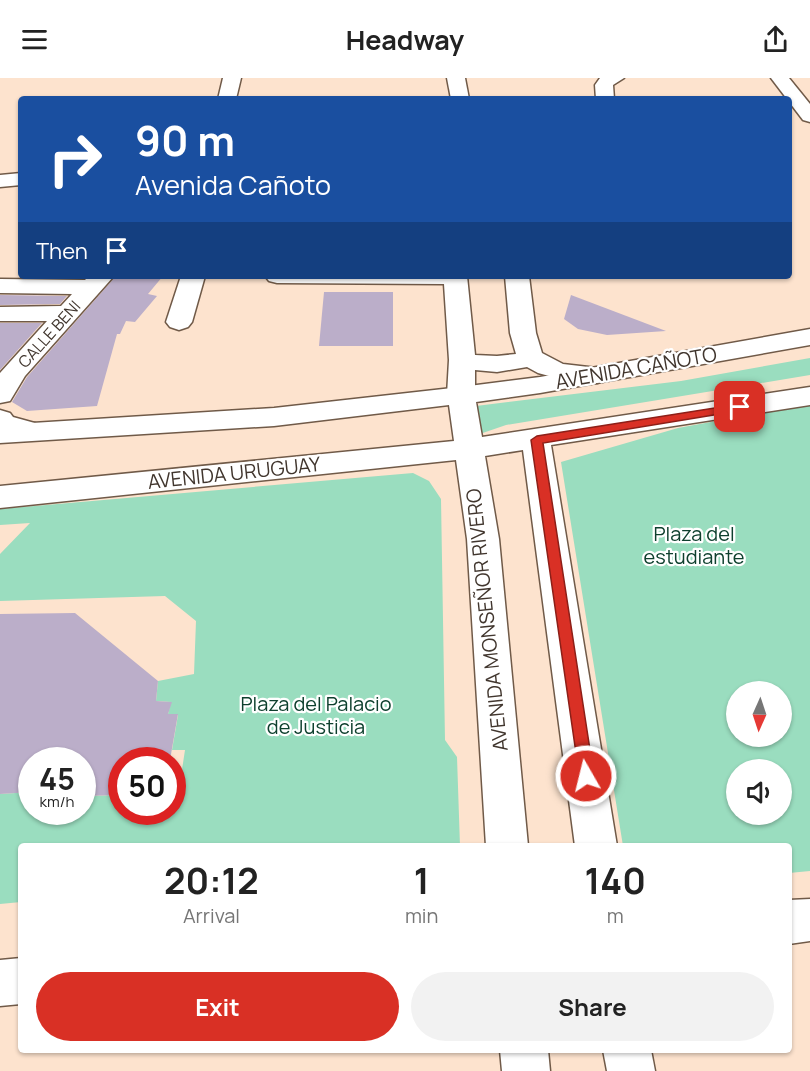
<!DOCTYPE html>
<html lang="en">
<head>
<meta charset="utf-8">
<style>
	:root { --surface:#fff; --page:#f2f2f2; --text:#222; --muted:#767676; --accent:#d93025 }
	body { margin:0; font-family:Manrope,sans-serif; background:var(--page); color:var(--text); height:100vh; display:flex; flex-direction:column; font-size:22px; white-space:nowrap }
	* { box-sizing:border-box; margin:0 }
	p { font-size:20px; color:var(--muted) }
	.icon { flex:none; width:33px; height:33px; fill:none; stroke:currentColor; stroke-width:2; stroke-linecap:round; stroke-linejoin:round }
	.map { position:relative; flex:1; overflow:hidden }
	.sheet { position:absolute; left:18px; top:765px; width:774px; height:210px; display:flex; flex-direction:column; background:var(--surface); border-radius:6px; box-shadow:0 2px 4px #0004 }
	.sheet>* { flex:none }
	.guide { position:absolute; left:18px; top:18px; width:774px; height:183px; border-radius:6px; box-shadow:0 2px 4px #0004; background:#1a4fa0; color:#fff; overflow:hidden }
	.needle { width:39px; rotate:183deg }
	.controls { position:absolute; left:726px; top:603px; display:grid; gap:12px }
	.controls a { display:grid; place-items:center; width:66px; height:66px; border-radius:50%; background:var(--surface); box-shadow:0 2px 4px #0004; font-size:30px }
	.speed { position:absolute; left:18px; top:669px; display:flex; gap:12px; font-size:30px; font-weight:700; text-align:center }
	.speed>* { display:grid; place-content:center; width:78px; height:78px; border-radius:50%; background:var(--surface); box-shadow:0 2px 4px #0004; line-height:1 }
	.speed small { font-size:15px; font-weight:400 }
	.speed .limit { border:9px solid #d22; background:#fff; color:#111 }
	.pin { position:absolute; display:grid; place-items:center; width:51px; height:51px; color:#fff; margin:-26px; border-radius:12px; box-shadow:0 3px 9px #0006 }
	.me { position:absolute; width:66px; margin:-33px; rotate:352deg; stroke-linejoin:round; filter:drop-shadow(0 0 4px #0008) }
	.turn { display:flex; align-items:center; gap:21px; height:126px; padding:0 18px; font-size:27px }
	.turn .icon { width:78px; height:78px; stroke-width:2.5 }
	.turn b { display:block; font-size:42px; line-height:51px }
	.then { display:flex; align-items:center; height:57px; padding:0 18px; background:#0003; gap:12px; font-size:22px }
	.eta { display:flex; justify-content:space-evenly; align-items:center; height:102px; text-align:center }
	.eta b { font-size:36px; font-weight:700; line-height:42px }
	.cta { display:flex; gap:12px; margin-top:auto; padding:12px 18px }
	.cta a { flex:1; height:69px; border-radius:36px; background:var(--accent); color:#fff; font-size:24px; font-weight:700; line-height:69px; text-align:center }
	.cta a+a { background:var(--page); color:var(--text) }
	header { display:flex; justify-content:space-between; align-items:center; height:78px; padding:0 18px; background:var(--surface); font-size:27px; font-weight:700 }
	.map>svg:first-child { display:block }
	.green { fill:#9addbf; fill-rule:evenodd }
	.building { fill:#bbaec9 }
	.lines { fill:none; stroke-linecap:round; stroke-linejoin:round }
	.minor-casing { stroke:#705a48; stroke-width:3 }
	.major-casing { stroke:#705a48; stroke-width:3 }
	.minor { fill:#fff; fill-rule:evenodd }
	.major { fill:#fff; fill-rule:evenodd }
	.route { fill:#d93025; stroke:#8d1f18; stroke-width:1.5 }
	.labels { text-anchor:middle; stroke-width:4.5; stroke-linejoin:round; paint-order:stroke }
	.far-street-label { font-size:16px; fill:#41362e; stroke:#fff }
	.street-label { font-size:20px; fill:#41362e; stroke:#fff }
	.park-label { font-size:20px; fill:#0e402e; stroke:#fff }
</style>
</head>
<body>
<header><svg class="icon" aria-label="menu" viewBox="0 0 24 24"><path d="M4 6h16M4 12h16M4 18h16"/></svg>Headway<svg class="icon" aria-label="share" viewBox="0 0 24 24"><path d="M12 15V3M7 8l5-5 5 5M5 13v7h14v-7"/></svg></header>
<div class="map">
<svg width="810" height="993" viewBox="0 0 810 993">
	<rect width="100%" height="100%" fill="#fde3ce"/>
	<!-- green -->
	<g class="green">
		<polygon points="810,280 810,297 506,347 474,358 476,328 681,303"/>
		<path d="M810 326V793L789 795V768H623L561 384 678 350ZM736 614H782V658H736ZM736 692H782V736H736Z"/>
		<polygon points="413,395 429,403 441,421 445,662 457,679 460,768 21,768 21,824 0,826 0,716 31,714 32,734 82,734 83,718 121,717 122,734 172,734 173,719 178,718 185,672 172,672 178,637 168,636 171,624 156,623 158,603 194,596 196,543 165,518 0,523 0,476 30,445 0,447 0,431"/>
	</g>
	<!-- building -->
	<g class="building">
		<polygon points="116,198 163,198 148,216 157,218 135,244 126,243 120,256 117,256 97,328 27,333 12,324 27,299"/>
		<polygon points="324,214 393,214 393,268 319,268"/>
		<polygon points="0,217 67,218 60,226 0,227"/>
		<polygon points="571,217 666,253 607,257 578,251 564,241"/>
		<polygon points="0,245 42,245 0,292"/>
		<polygon points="75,535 158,603 156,623 172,624 168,636 178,636 170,682 122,682 122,717 82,718 82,682 32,682 32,714 0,716 0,536"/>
	</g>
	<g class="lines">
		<defs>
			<g id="minor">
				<polygon points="223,0 241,0 236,21 218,21"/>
				<polygon points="447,0 465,0 469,21 451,21"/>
				<polygon points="600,0 624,0 613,7 614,21 596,21 595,7"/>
				<polygon points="771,0 789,0 810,26 810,44 803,42"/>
				<polygon points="21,95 21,107 0,109 0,97"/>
				<polygon points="89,198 114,198 25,298 10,323 0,325 0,295 47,243 0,243 0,229 61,228 72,216 0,215 0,201 85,202"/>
				<polygon points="181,198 205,198 192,244 188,249 179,252 170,249 166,244"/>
				<polygon points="265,198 467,198 475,277 497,278 516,276 510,255 505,198 529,198 536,255 542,275 563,286 606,291 610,297 606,303 597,305 564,302 538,295 527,289 497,294 475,292 475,317 471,323 461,325 451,323 447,317 449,282 444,206 277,205 269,203"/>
				<polygon points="0,332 10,335 13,339 42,347 46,353 42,359 32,362 0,353"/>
				<polygon points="810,821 810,863 789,866 789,822"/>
				<polygon points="21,880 21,926 0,928 0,882"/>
			</g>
			<g id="major">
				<polygon points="810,251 810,267 540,315 476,324 482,359 810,309 810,327 551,367 617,768 575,768 523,372 485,378 499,461 528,768 486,768 467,461 456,382 0,430 0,408 454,363 449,327 274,348 0,365 0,347 274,330 461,309 540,299"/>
				<polygon points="500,972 548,972 550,993 502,993"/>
				<polygon points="603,972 651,972 655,993 607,993"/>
			</g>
		</defs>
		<!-- minor casing -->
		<use href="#minor" class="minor-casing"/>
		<!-- major casing -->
		<use href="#major" class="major-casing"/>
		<!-- minor -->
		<use href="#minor" class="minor"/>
		<!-- major -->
		<use href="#major" class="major"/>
	</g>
	<!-- route -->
	<polygon class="route" points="740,326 746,329 744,332 543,365 594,698 592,703 586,705 580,703 531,362 537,358"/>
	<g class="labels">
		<!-- far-street labels -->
		<g class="far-street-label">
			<text transform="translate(49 256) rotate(-48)" y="6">CALLE BENI</text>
		</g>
		<!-- street labels -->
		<g class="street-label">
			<text transform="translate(636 290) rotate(-10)" y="7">AVENIDA CAÑOTO</text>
			<text transform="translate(234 395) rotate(-6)" y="7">AVENIDA URUGUAY</text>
			<text transform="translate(487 542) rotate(-96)" y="7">AVENIDA MONSEÑOR RIVERO</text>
		</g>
		<!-- park labels -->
		<g class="park-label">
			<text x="694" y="463">Plaza del<tspan x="694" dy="23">estudiante</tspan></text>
			<text x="316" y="633">Plaza del Palacio<tspan x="316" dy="23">de Justicia</tspan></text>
		</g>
	</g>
</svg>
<div class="controls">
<a><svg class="needle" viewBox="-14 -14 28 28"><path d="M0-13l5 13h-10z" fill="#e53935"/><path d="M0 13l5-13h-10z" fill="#767676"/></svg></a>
<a><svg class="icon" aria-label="sound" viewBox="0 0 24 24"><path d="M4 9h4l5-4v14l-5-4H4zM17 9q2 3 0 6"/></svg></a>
</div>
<div class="speed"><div>45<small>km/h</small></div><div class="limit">50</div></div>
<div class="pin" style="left:740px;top:329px;background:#d93025"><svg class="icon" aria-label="arrive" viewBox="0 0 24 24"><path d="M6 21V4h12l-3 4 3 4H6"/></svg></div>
<svg class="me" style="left:586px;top:698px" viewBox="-20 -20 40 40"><circle r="17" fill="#d93025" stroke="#fff" stroke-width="3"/><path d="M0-11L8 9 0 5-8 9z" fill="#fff"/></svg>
<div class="guide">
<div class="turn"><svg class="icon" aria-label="right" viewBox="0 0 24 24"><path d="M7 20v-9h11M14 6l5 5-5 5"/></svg><div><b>90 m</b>Avenida Cañoto</div></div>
<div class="then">Then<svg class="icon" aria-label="arrive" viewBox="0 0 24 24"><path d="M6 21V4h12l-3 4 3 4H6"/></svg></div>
</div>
<section class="sheet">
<div class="eta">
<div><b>20:12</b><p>Arrival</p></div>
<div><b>1</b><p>min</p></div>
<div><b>140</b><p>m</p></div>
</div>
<div class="cta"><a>Exit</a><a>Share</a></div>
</section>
</div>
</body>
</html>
